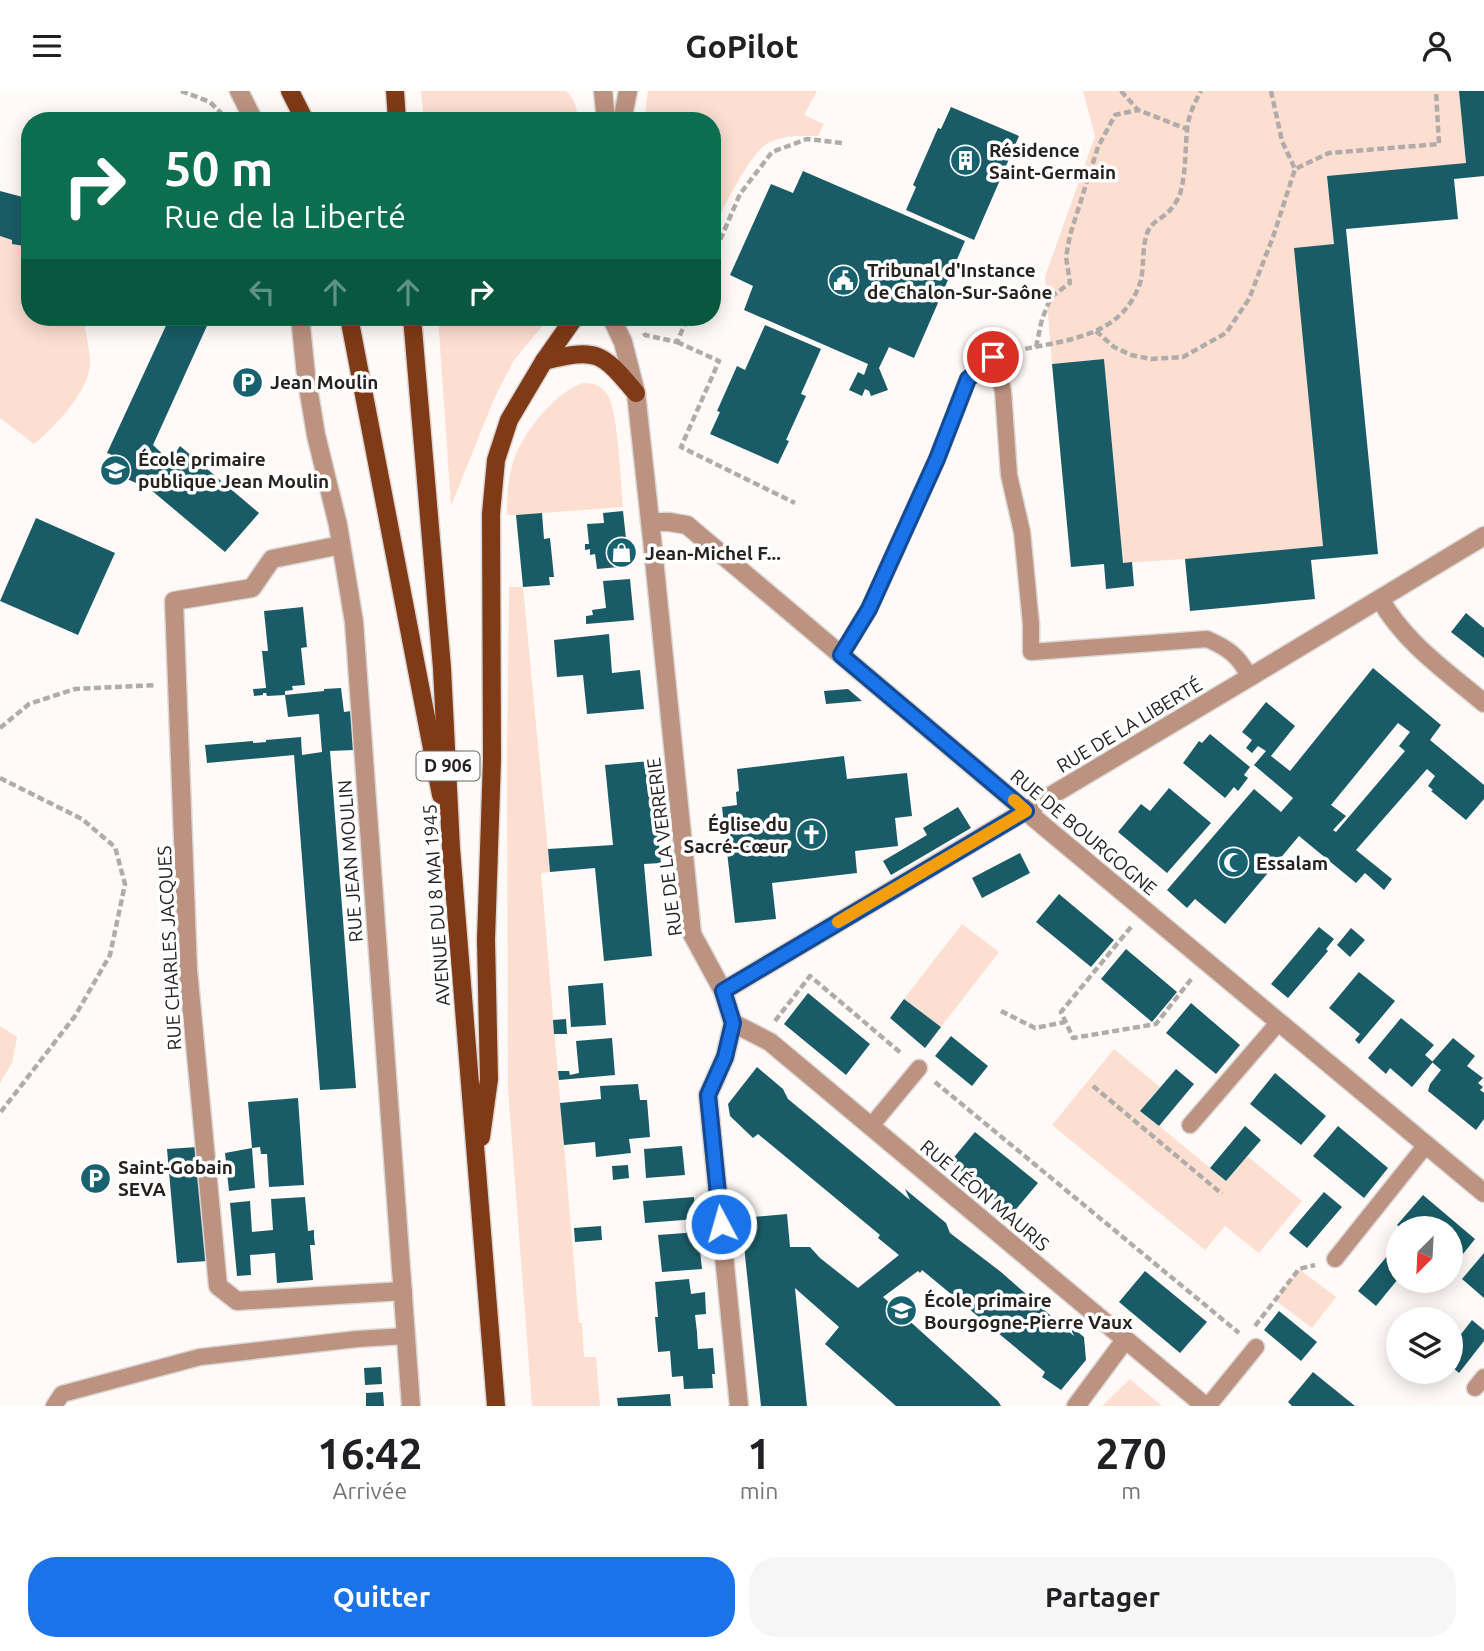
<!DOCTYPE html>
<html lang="fr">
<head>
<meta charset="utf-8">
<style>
	:root { --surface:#fff; --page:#f6f6f6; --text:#202124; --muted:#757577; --accent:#1a73e8 }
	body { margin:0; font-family:Ubuntu,sans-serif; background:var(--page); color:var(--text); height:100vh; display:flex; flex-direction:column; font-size:26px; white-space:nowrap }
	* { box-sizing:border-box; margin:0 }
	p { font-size:23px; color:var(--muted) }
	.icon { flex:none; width:38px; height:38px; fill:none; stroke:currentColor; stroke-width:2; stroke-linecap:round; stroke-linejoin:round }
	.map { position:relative; height:1315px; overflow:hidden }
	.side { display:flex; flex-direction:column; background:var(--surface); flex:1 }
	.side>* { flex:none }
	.top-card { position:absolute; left:21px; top:21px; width:700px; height:214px; border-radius:28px; box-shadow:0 4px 18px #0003; background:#0b6e4f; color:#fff; overflow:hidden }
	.needle { width:46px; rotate:204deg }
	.controls { position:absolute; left:1386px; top:1125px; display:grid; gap:14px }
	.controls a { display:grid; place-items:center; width:77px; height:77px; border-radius:50%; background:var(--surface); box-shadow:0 4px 18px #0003; font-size:35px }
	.pin { position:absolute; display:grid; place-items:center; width:60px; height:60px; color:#fff; margin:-30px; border:4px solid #fff; border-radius:50%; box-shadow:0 2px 7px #0007 }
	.me { position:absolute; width:77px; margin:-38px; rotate:354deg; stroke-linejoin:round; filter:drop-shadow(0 0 5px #0008) }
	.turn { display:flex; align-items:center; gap:24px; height:147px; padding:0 28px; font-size:32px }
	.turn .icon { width:91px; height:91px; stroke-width:2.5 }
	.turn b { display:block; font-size:49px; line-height:60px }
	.lanes { display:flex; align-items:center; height:66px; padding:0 28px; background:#0003; justify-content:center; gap:35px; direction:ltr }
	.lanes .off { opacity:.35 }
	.eta { display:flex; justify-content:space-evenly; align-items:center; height:119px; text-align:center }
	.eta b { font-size:42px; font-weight:700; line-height:49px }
	.cta { display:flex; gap:14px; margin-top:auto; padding:14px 28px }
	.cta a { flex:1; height:80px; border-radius:28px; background:var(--accent); color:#fff; font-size:28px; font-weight:700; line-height:80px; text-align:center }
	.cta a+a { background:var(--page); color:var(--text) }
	header { display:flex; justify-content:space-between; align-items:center; height:91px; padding:0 28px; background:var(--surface); font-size:32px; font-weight:700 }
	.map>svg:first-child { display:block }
	.green { fill:#fddfd1 }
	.building { fill:#195c67; fill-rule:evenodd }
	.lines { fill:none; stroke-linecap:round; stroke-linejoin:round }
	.service-casing { stroke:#dcd7d5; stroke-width:19 }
	.minor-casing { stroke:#dcd7d5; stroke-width:21 }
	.tertiary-casing { stroke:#dcd7d5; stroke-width:21 }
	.primary-casing { stroke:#dcd7d5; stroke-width:21 }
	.path { stroke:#b1acaa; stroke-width:4.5; stroke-dasharray:7 3.5; stroke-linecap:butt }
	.service { stroke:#bc9280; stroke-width:16 }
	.minor { stroke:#bc9280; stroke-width:18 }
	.tertiary { stroke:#bc9280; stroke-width:18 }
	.primary { stroke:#803b16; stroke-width:18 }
	.route-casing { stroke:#114b97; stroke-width:18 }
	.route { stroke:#1a73e8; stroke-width:12 }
	.slow { stroke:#f59e0b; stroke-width:12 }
	.labels { text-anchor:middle; stroke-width:7; stroke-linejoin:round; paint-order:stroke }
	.shield { fill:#fff; stroke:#676463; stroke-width:2 }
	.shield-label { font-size:18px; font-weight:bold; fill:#262220 }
	.poi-label { font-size:19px; font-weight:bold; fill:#262220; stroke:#fff; text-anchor:start }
	.street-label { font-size:19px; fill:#262220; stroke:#fff }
</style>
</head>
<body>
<header><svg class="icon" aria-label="menu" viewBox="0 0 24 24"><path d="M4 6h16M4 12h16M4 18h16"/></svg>GoPilot<svg class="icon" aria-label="person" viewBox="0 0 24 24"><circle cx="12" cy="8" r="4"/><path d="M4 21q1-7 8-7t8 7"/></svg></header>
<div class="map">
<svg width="1484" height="1315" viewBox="0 0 1484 1315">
	<rect width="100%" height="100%" fill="#fffaf7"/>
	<!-- green -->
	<g class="green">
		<path d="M421 0H566C575 8 577 18 578 30H424Z"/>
		<path d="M648 0H817L804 24 824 33 818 45C801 45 783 44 768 52 750 62 721 121 712 141V30H644Z"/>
		<polygon points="1083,0 1459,0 1466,72 1454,88 1328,85 1334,153 1323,455 1185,468 1123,472 1104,268 1052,273 1045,186 1095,45"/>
		<path d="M0 145 12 149V153L30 156V226H83C85 238 91 264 90 274 88 301 54 337 34 353L0 327Z"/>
		<polygon points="438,226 550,226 514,269 494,308 451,415"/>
		<path d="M583 292C593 292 601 294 607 303 618 317 621 394 623 416L516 424H507C507 403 508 383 516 363 527 337 556 301 583 292Z"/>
		<polygon points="509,496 523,496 550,781 541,782 579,1232 582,1232 584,1266 596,1266 600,1315 532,1315 508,998 507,668"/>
		<polygon points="962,833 999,861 941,936 904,908"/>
		<polygon points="0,935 17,946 12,972 0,992"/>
		<polygon points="1114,958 1160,996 1141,1020 1226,1090 1247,1065 1302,1110 1259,1162 1225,1135 1205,1159 1052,1034"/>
		<polygon points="1299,1178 1336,1206 1312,1237 1275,1209"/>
		<polygon points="1130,1288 1162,1315 1102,1315"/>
	</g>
	<!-- building -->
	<g class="building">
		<polygon points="1459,0 1484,0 1484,85 1454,88 1458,128 1346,138 1378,463 1311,469 1315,508 1190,520 1185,468 1323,455 1294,157 1334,153 1327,85 1466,72"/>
		<polygon points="951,16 1019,45 974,149 906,119 916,96 913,94 938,37 941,38"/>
		<polygon points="803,80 965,150 914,267 889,256 879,277 888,299 871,305 869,300 865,298 862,305 849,299 858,281 864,284 868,273 744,219 753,195 730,184 771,93 793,102"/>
		<polygon points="0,100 30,108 30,156 12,153 12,149 0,145"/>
		<polygon points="170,226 211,226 153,354 170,370 180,355 259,422 225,461 138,388 136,392 105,378 112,364 107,362"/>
		<polygon points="765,234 821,258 801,303 806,305 786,349 789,350 778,373 710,343 720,321 717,320 737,275 745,279"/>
		<polygon points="1104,268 1123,472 1132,471 1134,495 1106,498 1104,473 1071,476 1052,273"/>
		<polygon points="623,420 629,475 597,478 595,463 590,464 590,458 585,459 585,453 589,453 587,433 604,432 603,422"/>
		<polygon points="542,422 544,448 550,447 554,486 549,486 550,494 523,496 516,424"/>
		<polygon points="36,427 115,462 78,544 0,510"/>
		<polygon points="630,488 634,529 586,533 586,525 593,524 592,519 606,517 603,490"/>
		<polygon points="303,516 307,556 301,557 305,594 292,595 293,599 285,600 285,604 267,605 266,602 263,602 263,604 254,605 253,598 266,597 262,560 268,560 264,520"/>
		<polygon points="1466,522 1484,537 1484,567 1451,541"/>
		<polygon points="609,543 612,582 640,579 644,618 587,623 583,584 557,586 554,549"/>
		<path d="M1373 577 1441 634 1430 649 1484 694V708L1466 729 1431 700 1433 699 1428 695 1435 685 1427 678 1356 759 1392 788 1384 799 1365 782 1356 792 1299 745 1225 833 1195 808 1187 817 1167 799 1254 698 1281 721 1293 707 1254 674 1266 660 1258 655 1252 662 1246 657 1252 649 1242 641 1266 611 1295 635 1271 665 1290 680ZM1398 632 1410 641 1399 655 1405 660 1336 741 1333 739 1346 725 1331 714Z"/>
		<polygon points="341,597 344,621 351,620 354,659 330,660 356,997 320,999 294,664 207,672 205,654 253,650 253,652 266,651 266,649 301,646 302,664 322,661 319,623 288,626 285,604 324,600 324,598"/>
		<polygon points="848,598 862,610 826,613 824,600"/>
		<polygon points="1210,643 1250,676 1244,684 1248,687 1238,700 1234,696 1225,707 1183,672 1199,650 1202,652"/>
		<polygon points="844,665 847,688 907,682 912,725 895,727 898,755 855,760 857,782 772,792 776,828 735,832 722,716 737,714 736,701 739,700 737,678"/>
		<polygon points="650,670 661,772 644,773 652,865 604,870 595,777 550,781 548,758 613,754 605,674"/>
		<polygon points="1169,697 1211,732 1167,782 1118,741 1141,713 1150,720"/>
		<polygon points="958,716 971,737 891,784 883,770 927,744 923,737"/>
		<polygon points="1020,762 1030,782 982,807 972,787"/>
		<polygon points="1059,803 1114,849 1091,876 1036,831"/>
		<polygon points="1319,836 1334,848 1326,858 1328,860 1288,907 1271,893"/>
		<polygon points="1351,837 1365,849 1350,866 1337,854"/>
		<polygon points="1126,858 1177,901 1152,931 1101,888"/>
		<polygon points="1359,881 1395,910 1359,953 1355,949 1360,943 1329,917"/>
		<polygon points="603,892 606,934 571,936 568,895"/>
		<polygon points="808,902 870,953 846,984 784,933"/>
		<polygon points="904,908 941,936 925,957 890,927"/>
		<polygon points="1191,912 1240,954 1216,983 1166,942"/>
		<polygon points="1401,927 1434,954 1425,964 1433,971 1412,996 1390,977 1386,983 1368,967"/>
		<polygon points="566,928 567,943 554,943 553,929"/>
		<polygon points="951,945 988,975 972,995 935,965"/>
		<polygon points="612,947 615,984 559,989 558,980 569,980 570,984 579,982 576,950"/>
		<polygon points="1453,947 1475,965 1467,975 1483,987 1478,992 1483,996 1480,999 1484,1002 1484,1028 1476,1039 1428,1000 1430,993 1441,979 1432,971"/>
		<polygon points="757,976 783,998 788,1008 910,1109 905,1098 946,1132 950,1142 1001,1181 1074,1245 1069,1234 1084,1246 1086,1269 1061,1299 1042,1286 1045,1281 922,1179 920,1182 918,1180 883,1206 998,1310 1001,1315 896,1315 825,1253 839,1236 795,1197 807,1315 761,1315 741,1127 787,1123 790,1156 810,1156 820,1167 858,1197 899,1164 878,1147 880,1144 758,1043 753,1047 730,1025 728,1013"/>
		<polygon points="1176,978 1194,993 1159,1035 1140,1020"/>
		<polygon points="1275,982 1326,1025 1301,1054 1250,1013"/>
		<polygon points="638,993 640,1009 647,1009 650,1046 629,1048 631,1062 596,1066 595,1051 564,1054 560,1012 601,1008 600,995"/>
		<polygon points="298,1007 304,1094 269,1096 267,1063 261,1063 260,1056 252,1057 248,1011"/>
		<polygon points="1245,1035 1261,1049 1226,1090 1210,1077"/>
		<polygon points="1338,1035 1388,1077 1364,1107 1313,1065"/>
		<polygon points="975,1041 1038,1092 1012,1123 950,1071"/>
		<polygon points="682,1055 685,1084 646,1087 644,1058"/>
		<polygon points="198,1056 208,1170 177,1172 167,1058"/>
		<polygon points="252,1057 255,1097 229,1100 225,1062"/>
		<polygon points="628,1074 629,1087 613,1089 612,1075"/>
		<polygon points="1324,1101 1342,1116 1307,1157 1289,1142"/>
		<polygon points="1423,1104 1475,1148 1451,1178 1451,1138 1402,1138 1397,1134"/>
		<polygon points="305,1106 308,1140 314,1139 314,1146 315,1154 310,1154 313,1189 277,1192 275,1162 250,1164 251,1184 237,1185 230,1112 250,1110 252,1141 273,1139 271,1108"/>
		<polygon points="694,1106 696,1128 645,1132 643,1110"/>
		<polygon points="601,1135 602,1149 575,1151 574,1137"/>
		<polygon points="698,1141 702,1178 662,1181 658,1144"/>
		<polygon points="1393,1158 1398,1163 1398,1188 1376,1215 1358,1200"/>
		<polygon points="1484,1162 1484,1207 1462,1188"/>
		<polygon points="1145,1180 1207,1231 1180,1262 1119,1211"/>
		<polygon points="689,1188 691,1203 705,1201 706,1223 695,1224 697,1241 698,1258 713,1257 715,1283 712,1283 713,1297 684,1298 683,1285 672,1286 670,1260 658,1261 655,1226 658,1226 655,1191"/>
		<polygon points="1279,1220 1317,1251 1301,1270 1264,1239"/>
		<polygon points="1472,1229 1484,1239 1484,1250 1459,1282 1451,1275 1451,1256"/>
		<polygon points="381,1276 382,1293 365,1294 364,1277"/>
		<polygon points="1313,1281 1355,1315 1292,1315 1288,1311"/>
		<polygon points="383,1301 384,1315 366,1315 366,1302"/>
		<polygon points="670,1303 671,1315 618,1315 617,1307"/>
	</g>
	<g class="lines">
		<defs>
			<g id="service">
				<path d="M841 564 869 518 937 368 968 288 994 266 1003 300 1009 384 1022 441 1031 533V561L1207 548C1230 558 1238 565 1250 586"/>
				<polyline points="1190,1034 1279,931"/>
				<polyline points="871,1035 919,977"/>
				<polyline points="1335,1168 1426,1054"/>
				<polyline points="1475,1297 1484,1286"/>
				<polyline points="54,1315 62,1303 200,1266 357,1248 406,1245"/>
				<polyline points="1208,1315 1256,1256"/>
			</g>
			<g id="minor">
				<polyline points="239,0 254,30"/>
				<polyline points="300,226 306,284 316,344 338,434 354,531 411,1315"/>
				<polyline points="611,226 623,251 636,302 652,448 692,843 723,900 733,932 725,966 708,1004 739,1315"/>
				<polyline points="650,431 669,431 687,434 1046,737 1484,1102"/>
				<polyline points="341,454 272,468 252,497 174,510 188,879 218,1195 237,1210 403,1200"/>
				<path d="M1380 508C1405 552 1446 580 1484 612"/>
				<polyline points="723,900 1250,586 1484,445"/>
				<polyline points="733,932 770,951 1205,1315"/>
				<polyline points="1076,1315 1125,1249"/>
			</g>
			<g id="tertiary">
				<polyline points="603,0 606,30"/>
				<polyline points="622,30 628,0"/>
			</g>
			<g id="primary">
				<polyline points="290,0 305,30"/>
				<polyline points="395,0 397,30"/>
				<polyline points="349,226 441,704"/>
				<polyline points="412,226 442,577 451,757 496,1315"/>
				<path d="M544 270C597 257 601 260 636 302"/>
				<polyline points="481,1046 489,988 486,849 492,668 491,423 496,369 509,329 544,270 575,226"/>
			</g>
		</defs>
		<!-- service casing -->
		<use href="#service" class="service-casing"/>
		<!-- minor casing -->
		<use href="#minor" class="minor-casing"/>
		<!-- tertiary casing -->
		<use href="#tertiary" class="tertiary-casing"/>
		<!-- primary casing -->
		<use href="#primary" class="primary-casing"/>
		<!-- path -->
		<g class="path">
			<polyline points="181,0 210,11 223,24"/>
			<polyline points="1121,0 1138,19 1187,38"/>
			<polyline points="1271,0 1282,50 1295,78"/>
			<polyline points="712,168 740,103 772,61 807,48 842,52"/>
			<polyline points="1096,240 1114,256 1131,264 1151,268 1183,266 1226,242 1249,208 1273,146 1295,78 1329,62 1439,53 1436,0"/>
			<polyline points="644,242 645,244 677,251 688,226"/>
			<polyline points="677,251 719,270 681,356 795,412"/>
			<polyline points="1036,256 1042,228 1051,206 1070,192 1066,166 1070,144 1098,56 1115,24 1138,19"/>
			<path d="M1015 260C1063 249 1121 248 1140 192 1145 176 1141 156 1148 140 1152 131 1161 128 1167 122 1173 117 1180 106 1181 99 1186 80 1185 60 1187 40 1188 25 1194 13 1201 0"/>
			<polyline points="0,637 29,613 75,598 156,594"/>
			<polyline points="0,687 82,728 115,756 125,793 110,864 75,925 0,1022"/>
			<polyline points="1131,836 1061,921 1073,947 1156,933 1192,887"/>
			<polyline points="1001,920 1035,937 1065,931"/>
			<polyline points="775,930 810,885 902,963"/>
			<polyline points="935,991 1239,1242"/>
			<polyline points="1093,995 1222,1103"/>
			<polyline points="1255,1235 1299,1178 1315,1174"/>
		</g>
		<!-- service -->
		<use href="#service" class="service"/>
		<!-- minor -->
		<use href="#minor" class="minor"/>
		<!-- tertiary -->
		<use href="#tertiary" class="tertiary"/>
		<!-- primary -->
		<use href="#primary" class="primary"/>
	</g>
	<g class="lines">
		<defs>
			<polyline id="route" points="721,1133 708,1004 725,966 733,932 723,900 1026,720 841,564 869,518 937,368 968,288 993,266"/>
		</defs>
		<!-- route casing -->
		<use href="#route" class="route-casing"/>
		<!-- route -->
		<use href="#route" class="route"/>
		<!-- slow -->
		<polyline class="slow" points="838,831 1026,720 1014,709"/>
	</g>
	<!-- icons -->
	<defs>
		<symbol id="building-disc" viewBox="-11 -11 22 22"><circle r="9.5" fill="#17626e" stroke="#fff"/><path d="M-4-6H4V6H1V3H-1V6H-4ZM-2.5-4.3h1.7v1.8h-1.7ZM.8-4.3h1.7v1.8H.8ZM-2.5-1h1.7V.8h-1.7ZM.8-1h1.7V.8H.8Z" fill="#fff"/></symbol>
		<symbol id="civic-disc" viewBox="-11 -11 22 22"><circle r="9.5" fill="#17626e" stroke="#fff"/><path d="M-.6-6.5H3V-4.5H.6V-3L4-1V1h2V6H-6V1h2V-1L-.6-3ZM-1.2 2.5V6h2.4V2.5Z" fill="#fff"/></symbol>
		<symbol id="parking-disc" viewBox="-11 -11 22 22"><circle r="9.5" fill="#17626e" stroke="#fff"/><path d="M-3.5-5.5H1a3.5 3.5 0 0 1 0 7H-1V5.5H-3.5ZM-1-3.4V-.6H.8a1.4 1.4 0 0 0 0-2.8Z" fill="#fff"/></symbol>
		<symbol id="school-disc" viewBox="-11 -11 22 22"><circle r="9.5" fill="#17626e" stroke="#fff"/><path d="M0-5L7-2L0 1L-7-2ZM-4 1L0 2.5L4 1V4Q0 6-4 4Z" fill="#fff"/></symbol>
		<symbol id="shop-disc" viewBox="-11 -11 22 22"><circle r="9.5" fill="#17626e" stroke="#fff"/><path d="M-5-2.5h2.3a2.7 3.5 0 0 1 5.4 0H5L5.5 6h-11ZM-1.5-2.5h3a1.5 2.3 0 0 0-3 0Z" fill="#fff"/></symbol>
		<symbol id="church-disc" viewBox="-11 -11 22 22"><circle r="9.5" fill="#17626e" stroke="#fff"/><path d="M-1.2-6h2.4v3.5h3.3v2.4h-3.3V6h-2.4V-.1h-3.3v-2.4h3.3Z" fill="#fff"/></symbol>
		<symbol id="mosque-disc" viewBox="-11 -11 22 22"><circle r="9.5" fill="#17626e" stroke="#fff"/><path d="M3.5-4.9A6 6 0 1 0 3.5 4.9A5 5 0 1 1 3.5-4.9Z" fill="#fff"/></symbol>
	</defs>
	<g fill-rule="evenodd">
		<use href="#building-disc" x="948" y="52" width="35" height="35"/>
		<use href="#civic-disc" x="826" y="172" width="35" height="35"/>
		<use href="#parking-disc" x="230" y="274" width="35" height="35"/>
		<use href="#school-disc" x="98" y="362" width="35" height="35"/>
		<use href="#shop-disc" x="604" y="444" width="35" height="35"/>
		<use href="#church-disc" x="794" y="726" width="35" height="35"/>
		<use href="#mosque-disc" x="1216" y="754" width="35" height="35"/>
		<use href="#parking-disc" x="78" y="1070" width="35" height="35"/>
		<use href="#school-disc" x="884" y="1202" width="35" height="35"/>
	</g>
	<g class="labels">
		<!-- shield labels -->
		<rect class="shield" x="416.5" y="660.5" width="63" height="29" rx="5"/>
		<g class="shield-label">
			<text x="448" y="681">D 906</text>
		</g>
		<!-- poi labels -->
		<g class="poi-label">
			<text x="989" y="66">Résidence<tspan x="989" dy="22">Saint-Germain</tspan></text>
			<text x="867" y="186">Tribunal d'Instance<tspan x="867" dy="22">de Chalon-Sur-Saône</tspan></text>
			<text x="270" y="298">Jean Moulin</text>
			<text x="138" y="375">École primaire<tspan x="138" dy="22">publique Jean Moulin</tspan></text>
			<text x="645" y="469">Jean-Michel F...</text>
			<text x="788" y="740" text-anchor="end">Église du<tspan x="788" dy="22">Sacré-Cœur</tspan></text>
			<text x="1256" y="779">Essalam</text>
			<text x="118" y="1083">Saint-Gobain<tspan x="118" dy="22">SEVA</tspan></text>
			<text x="924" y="1216">École primaire<tspan x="924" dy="22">Bourgogne-Pierre Vaux</tspan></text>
		</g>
		<!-- street labels -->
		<g class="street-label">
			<text transform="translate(1129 634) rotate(-31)" y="7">RUE DE LA LIBERTÉ</text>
			<text transform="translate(1084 741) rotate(40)" y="7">RUE DE BOURGOGNE</text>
			<text transform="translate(664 756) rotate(-97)" y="7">RUE DE LA VERRERIE</text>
			<text transform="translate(350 770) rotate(-94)" y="7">RUE JEAN MOULIN</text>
			<text transform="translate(436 814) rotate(-94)" y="7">AVENUE DU 8 MAI 1945</text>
			<text transform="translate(169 857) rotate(-93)" y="7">RUE CHARLES JACQUES</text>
			<text transform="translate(985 1104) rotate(40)" y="7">RUE LÉON MAURIS</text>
		</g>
	</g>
</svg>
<div class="controls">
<a><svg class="needle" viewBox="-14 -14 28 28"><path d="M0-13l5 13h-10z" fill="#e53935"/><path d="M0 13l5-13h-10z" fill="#757577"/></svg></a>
<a><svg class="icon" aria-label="layers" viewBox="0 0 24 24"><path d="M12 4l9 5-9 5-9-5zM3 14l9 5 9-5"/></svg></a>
</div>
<div class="pin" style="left:993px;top:266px;background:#d93025"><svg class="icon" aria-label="arrive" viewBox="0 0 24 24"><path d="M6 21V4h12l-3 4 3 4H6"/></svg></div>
<svg class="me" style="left:721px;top:1133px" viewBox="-20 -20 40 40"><circle r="17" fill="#1a73e8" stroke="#fff" stroke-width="3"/><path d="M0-11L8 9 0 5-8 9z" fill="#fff"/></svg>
<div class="top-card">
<div class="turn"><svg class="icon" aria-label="right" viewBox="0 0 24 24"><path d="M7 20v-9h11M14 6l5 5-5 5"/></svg><div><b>50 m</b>Rue de la Liberté</div></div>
<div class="lanes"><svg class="icon off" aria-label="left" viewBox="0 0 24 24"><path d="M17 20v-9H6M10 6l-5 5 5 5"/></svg><svg class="icon off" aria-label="ahead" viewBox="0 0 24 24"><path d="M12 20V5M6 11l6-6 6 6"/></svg><svg class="icon off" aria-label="ahead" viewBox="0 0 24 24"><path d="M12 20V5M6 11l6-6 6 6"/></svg><svg class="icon" aria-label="right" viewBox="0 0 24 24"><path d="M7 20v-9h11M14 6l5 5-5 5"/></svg></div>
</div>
</div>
<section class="side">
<div class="eta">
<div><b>16:42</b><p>Arrivée</p></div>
<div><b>1</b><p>min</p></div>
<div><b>270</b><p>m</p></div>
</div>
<div class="cta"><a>Quitter</a><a>Partager</a></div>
</section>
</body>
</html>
